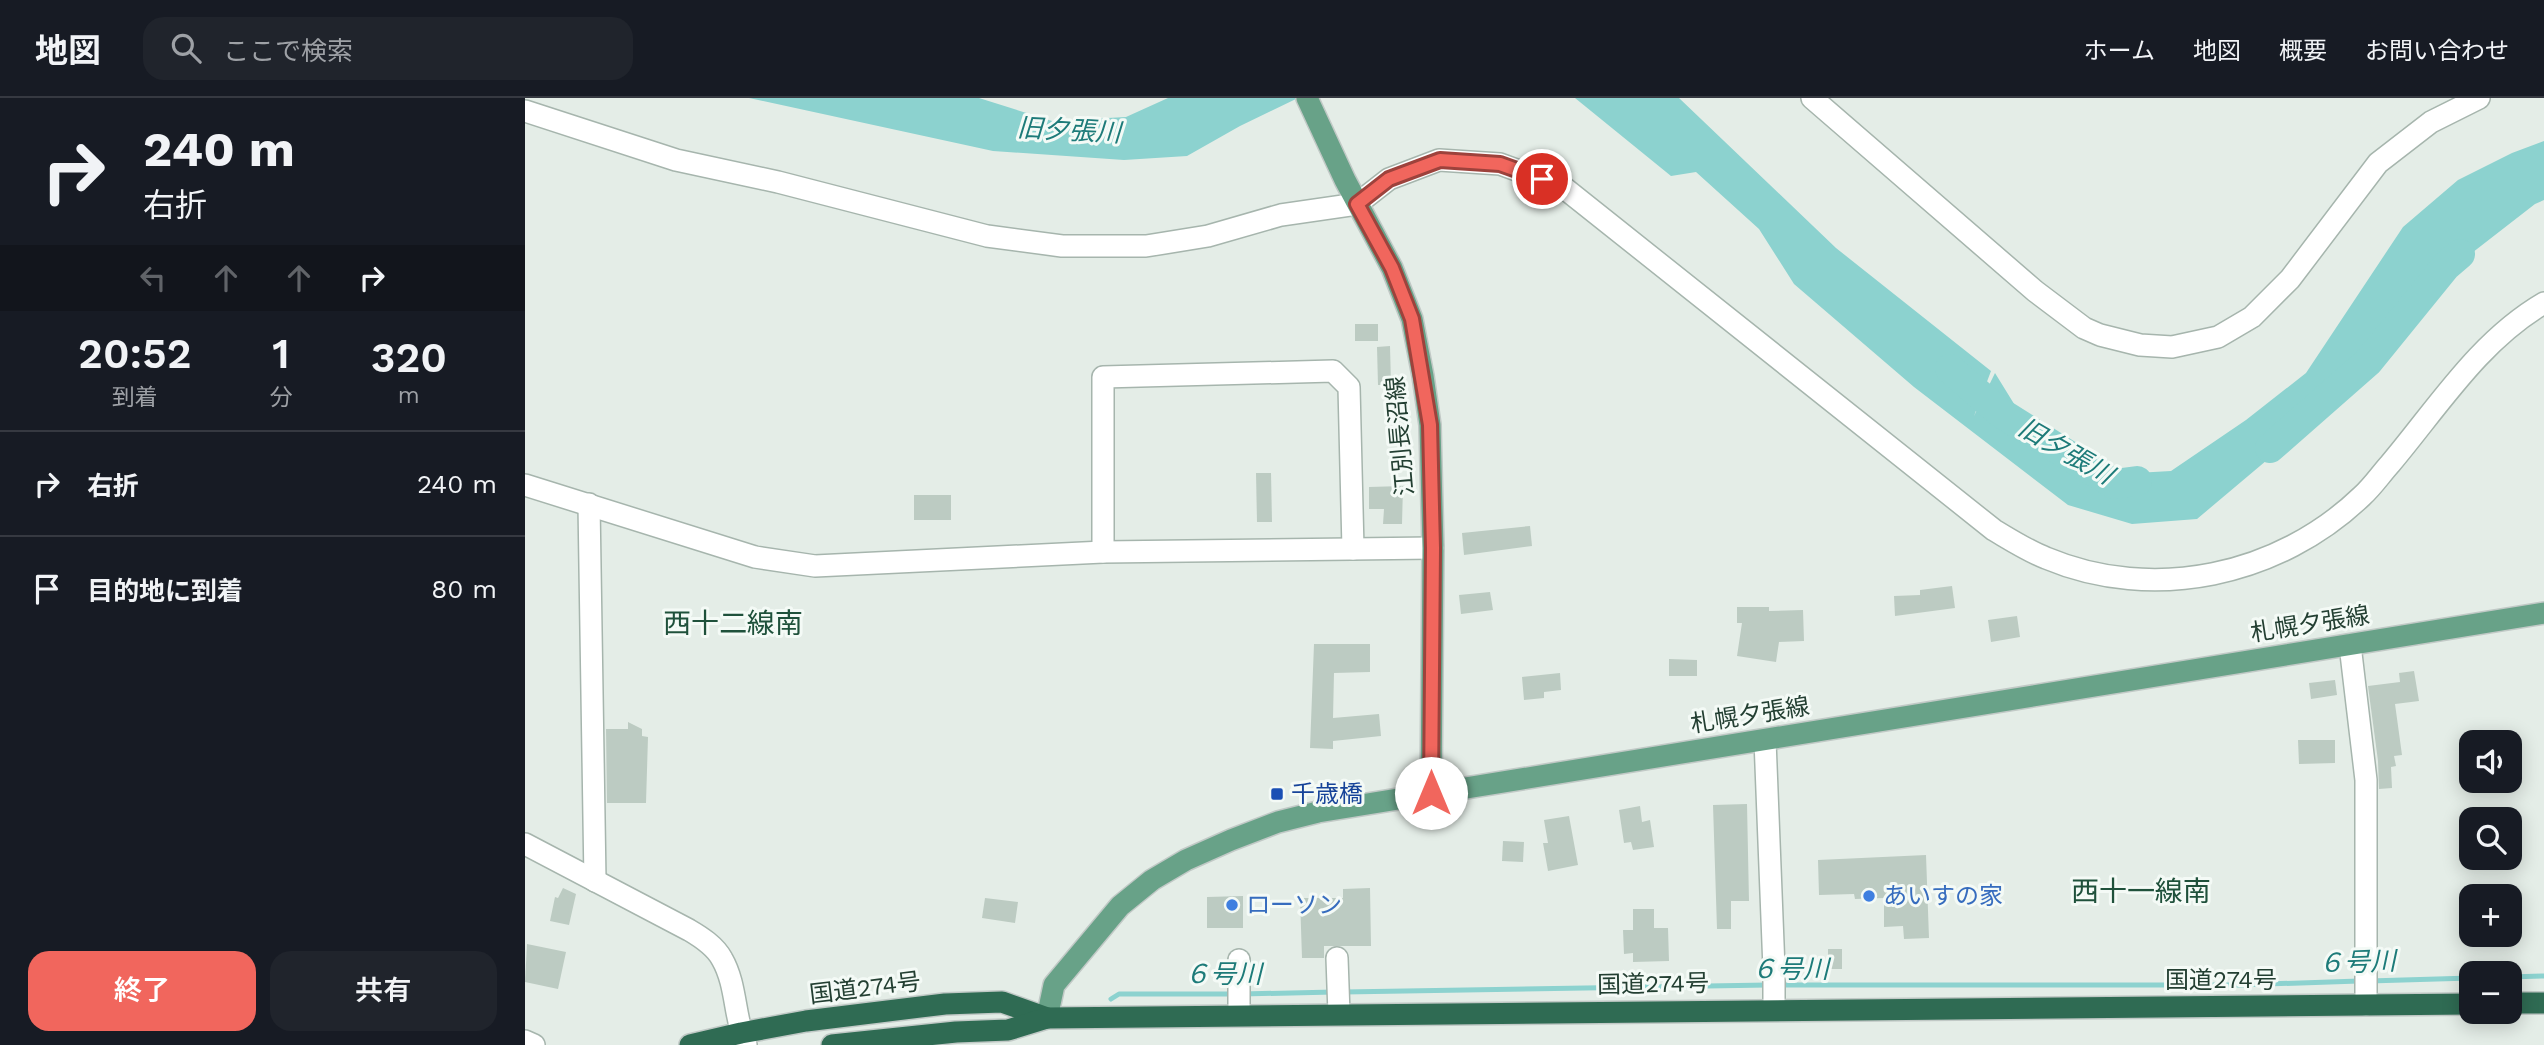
<!DOCTYPE html>
<html lang="ja">
<head>
<meta charset="utf-8">
<style>
	:root { --surface:#171b24; --page:#20242c; --text:#f1f3f6; --muted:#9ea1a6; --line:#363941; --accent:#f1665d }
	body { margin:0; font-family:"Work Sans","Noto Sans JP",sans-serif; background:var(--page); color:var(--text); height:100vh; display:flex; flex-direction:column; font-size:26px; white-space:nowrap }
	* { box-sizing:border-box; margin:0 }
	p { font-size:23px; color:var(--muted) }
	.icon { flex:none; width:38px; height:38px; fill:none; stroke:currentColor; stroke-width:2; stroke-linecap:round; stroke-linejoin:round }
	.map { position:relative; flex:1; overflow:hidden }
	.drawer { display:flex; flex-direction:column; background:var(--surface); width:525px }
	.drawer>* { flex:none }
	.top-card { background:#171b24; color:var(--text); overflow:hidden }
	.tools { position:absolute; left:1934px; top:632px; display:grid; gap:14px }
	.tools a { display:grid; place-items:center; width:63px; height:63px; border-radius:14px; background:var(--surface); box-shadow:0 4px 18px #0003; font-size:35px }
	.pin { position:absolute; display:grid; place-items:center; width:60px; height:60px; color:#fff; margin:-30px; border:4px solid #fff; border-radius:50%; box-shadow:0 2px 7px #0007 }
	.me { position:absolute; width:77px; margin:-38px; rotate:0deg; stroke-linejoin:round; filter:drop-shadow(0 0 5px #0008) }
	.turn { display:flex; align-items:center; gap:24px; height:147px; padding:0 28px; font-size:32px }
	.turn .icon { width:91px; height:91px; stroke-width:2.5 }
	.turn b { display:block; font-size:49px; line-height:60px }
	.lanes { display:flex; align-items:center; height:66px; padding:0 28px; background:#0003; justify-content:center; gap:35px; direction:ltr }
	.lanes .off { opacity:.35 }
	.eta { display:flex; justify-content:space-evenly; align-items:center; height:119px; text-align:center }
	.eta b { font-size:42px; font-weight:600; line-height:49px }
	.action { display:flex; gap:14px; margin-top:auto; padding:14px 28px }
	.action a { flex:1; height:80px; border-radius:21px; background:var(--accent); color:#fff; font-size:28px; font-weight:600; line-height:80px; text-align:center }
	.action a+a { background:var(--page); color:var(--text) }
	ul { padding:0; list-style:none }
	li { display:flex; align-items:center; gap:21px; height:105px; padding:0 28px; border-top:2px solid var(--line) }
	li div { flex:1 }
	li b { display:block; font-size:26px }
	li em { font-style:normal }
	header { display:flex; align-items:center; gap:42px; box-sizing:border-box; height:98px; padding:0 35px; background:var(--surface); border-bottom:2px solid var(--line) }
	header strong { font-size:33px }
	nav { display:flex; gap:38px; margin-inline-start:auto; font-size:24px }
	.search { width:490px; height:63px; background:var(--page); display:flex; align-items:center; gap:18px; box-sizing:border-box; padding:0 24px; border-radius:21px; color:var(--muted); font-size:26px }
	main { display:flex; flex:1; min-height:0 }
	.map>svg:first-child { display:block }
	.water { fill:#8cd2cf }
	.lines { fill:none; stroke-linecap:round; stroke-linejoin:round }
	.stream { stroke:#8cd2cf; stroke-width:5 }
	.river { stroke:#8cd2cf; stroke-width:30 }
	.building { fill:#bccbc2 }
	.minor-casing { stroke:#a6b5ad; stroke-width:24 }
	.major-casing { stroke:#c1c9c6; stroke-width:24 }
	.highway-casing { stroke:#c1c9c6; stroke-width:24 }
	.minor { stroke:#fff; stroke-width:21 }
	.major { stroke:#68a288; stroke-width:21 }
	.highway { stroke:#2f6b53; stroke-width:21 }
	.route-casing { stroke:#9d423c; stroke-width:18 }
	.route { stroke:#f1665d; stroke-width:12 }
	.transit-dot { fill:#1a4fb4; stroke:#f4faf6; stroke-width:2.5 }
	.shop-dot { fill:#3f7fe0; stroke:#f4faf6; stroke-width:2.5 }
	.labels { text-anchor:middle; stroke-width:6; stroke-linejoin:round; paint-order:stroke }
	.street-label { font-size:24px; fill:#233f32; stroke:#f4faf6 }
	.transit-label { font-size:24px; fill:#164399; stroke:#f4faf6; text-anchor:start }
	.shop-label { font-size:24px; fill:#366cbe; stroke:#f4faf6; text-anchor:start }
	.water-label { font-size:26px; font-style:italic; fill:#1d7b79; stroke:#f4faf6 }
	.quarter-label { font-size:28px; fill:#1f513b; stroke:#f4faf6 }
</style>
</head>
<body>
<header>
<strong>地図</strong>
<div class="search"><svg class="icon" aria-label="search" viewBox="0 0 24 24"><circle cx="10" cy="10" r="6"/><path d="M15 15l6 6"/></svg>ここで検索</div>
<nav><a>ホーム</a><a>地図</a><a>概要</a><a>お問い合わせ</a></nav>
</header>
<main>
<section class="drawer">
<div class="top-card">
<div class="turn"><svg class="icon" aria-label="right" viewBox="0 0 24 24"><path d="M7 20v-9h11M14 6l5 5-5 5"/></svg><div><b>240 m</b>右折</div></div>
<div class="lanes"><svg class="icon off" aria-label="left" viewBox="0 0 24 24"><path d="M17 20v-9H6M10 6l-5 5 5 5"/></svg><svg class="icon off" aria-label="ahead" viewBox="0 0 24 24"><path d="M12 20V5M6 11l6-6 6 6"/></svg><svg class="icon off" aria-label="ahead" viewBox="0 0 24 24"><path d="M12 20V5M6 11l6-6 6 6"/></svg><svg class="icon" aria-label="right" viewBox="0 0 24 24"><path d="M7 20v-9h11M14 6l5 5-5 5"/></svg></div>
</div>
<div class="eta">
<div><b>20:52</b><p>到着</p></div>
<div><b>1</b><p>分</p></div>
<div><b>320</b><p>m</p></div>
</div>
<ul>
<li><svg class="icon" aria-label="right" viewBox="0 0 24 24"><path d="M7 20v-9h11M14 6l5 5-5 5"/></svg><div><b>右折</b></div><em>240 m</em></li>
<li><svg class="icon" aria-label="arrive" viewBox="0 0 24 24"><path d="M6 21V4h12l-3 4 3 4H6"/></svg><div><b>目的地に到着</b></div><em>80 m</em></li>
</ul>
<div class="action"><a>終了</a><a>共有</a></div>
</section>
<div class="map">
<svg width="2019" height="947" viewBox="0 0 2019 947">
	<rect width="100%" height="100%" fill="#e4ede7"/>
	<!-- water -->
	<g class="water">
		<polygon points="224,0 454,0 527,23 601,19 643,0 773,0 715,28 662,58 599,62 468,53"/>
		<polygon points="1050,0 1154,0 1311,150 1466,273 1449,318 1470,275 1520,356 1558,378 1646,373 1721,322 1781,275 1878,129 1933,82 1987,55 2019,43 2019,102 2010,106 1876,210 1824,264 1748,357 1672,421 1607,426 1543,407 1389,289 1269,186 1234,131 1171,74 1146,78"/>
	</g>
	<g class="lines">
		<!-- stream -->
		<g class="stream">
			<polyline points="1984,879 2019,878"/>
			<polyline points="1844,883 1946,880"/>
			<polyline points="1253,887 1712,887 1834,883"/>
			<polyline points="819,894 1243,887"/>
			<polyline points="717,896 809,894"/>
			<polyline points="586,901 594,896 708,896"/>
		</g>
		<!-- river -->
		<g class="river">
			<polyline points="1425,271 1476,315 1589,386 1612,383"/>
			<polyline points="1745,350 1843,264 1921,168 1935,156"/>
		</g>
	</g>
	<!-- building -->
	<g class="building">
		<rect x="830" y="226" width="23" height="17"/>
		<polygon points="865,248 866,287 853,287 852,249"/>
		<polygon points="731,375 746,375 747,424 732,424"/>
		<polygon points="878,388 877,426 858,426 859,411 844,411 844,389"/>
		<rect x="389" y="397" width="37" height="25"/>
		<polygon points="1005,428 1007,448 939,457 937,435"/>
		<polygon points="1427,488 1430,510 1370,518 1369,498 1395,497 1395,492"/>
		<polygon points="965,494 968,512 936,516 934,497"/>
		<polygon points="1212,509 1244,509 1244,513 1278,512 1279,543 1254,544 1251,564 1212,558 1217,525 1212,525"/>
		<polygon points="1492,518 1495,539 1466,544 1463,522"/>
		<polygon points="789,546 845,546 845,574 809,575 808,620 854,616 856,638 808,643 808,651 785,650"/>
		<polygon points="1144,561 1172,562 1172,578 1144,578"/>
		<polygon points="1889,573 1894,603 1870,606 1877,657 1869,658 1871,668 1866,669 1867,690 1854,691 1853,663 1843,588 1875,584 1874,575"/>
		<polygon points="1035,575 1036,592 1019,594 1019,600 999,602 997,579"/>
		<polygon points="1810,582 1812,597 1786,601 1784,585"/>
		<polygon points="103,624 117,631 117,638 123,639 121,705 82,705 81,631 103,631"/>
		<polygon points="1773,642 1810,642 1810,665 1774,666"/>
		<polygon points="1222,706 1224,803 1206,803 1206,831 1192,831 1188,707"/>
		<polygon points="1115,708 1117,724 1125,722 1129,749 1108,752 1106,744 1099,745 1094,712"/>
		<polygon points="1044,718 1053,767 1023,773 1018,745 1023,745 1019,722"/>
		<polygon points="978,743 999,744 998,764 977,763"/>
		<polygon points="1401,757 1404,840 1379,841 1378,828 1359,829 1359,800 1330,801 1329,796 1294,797 1293,762"/>
		<polygon points="38,790 51,796 44,827 25,823 30,799 33,800"/>
		<polygon points="845,790 846,848 799,848 799,860 777,860 775,800 818,800 818,791"/>
		<polygon points="718,798 718,830 682,830 682,799"/>
		<polygon points="460,800 493,804 490,825 457,820"/>
		<polygon points="1108,811 1129,811 1129,830 1143,830 1144,863 1108,864 1108,855 1099,856 1098,832 1108,832"/>
		<polygon points="2,846 41,854 33,891 0,884"/>
		<rect x="1303" y="851" width="14" height="20"/>
	</g>
	<g class="lines">
		<defs>
			<g id="minor">
				<polyline points="1287,0 1510,193 1559,230 1575,237 1615,247 1647,249 1693,239 1727,219 1765,181 1853,65 1906,24 1954,0"/>
				<path d="M0 13 151 62 253 84 462 138 537 148H621L683 138 756 117 832 106 864 81 914 62 975 66 1038 89 1469 432C1486 442 1503 453 1521 460 1628 505 1754 478 1837 398 1847 389 1856 376 1865 366 1913 309 1954 243 2019 205"/>
				<polyline points="0,387 230,459 290,468 578,454 908,450"/>
				<polyline points="64,406 70,783"/>
				<polyline points="578,454 578,279 808,273 824,289 828,451"/>
				<polyline points="1825,547 1841,682 1841,907"/>
				<polyline points="1240,642 1249,871 1249,911"/>
				<path d="M0 746 164 832C176 839 190 848 197 861 212 887 209 920 221 947"/>
				<polyline points="812,860 814,916"/>
				<polyline points="714,862 714,917"/>
				<polyline points="0,943 9,947"/>
			</g>
			<g id="major">
				<polyline points="782,0 820,82 867,170 887,221 898,278 905,327 908,450 906,695"/>
				<polyline points="522,920 529,887 595,808 627,782 661,762 706,742 753,724 793,714 2019,515"/>
			</g>
			<g id="highway">
				<polyline points="1984,905 2019,905"/>
				<polyline points="165,947 216,935 281,923 420,906 477,904 522,920"/>
				<polyline points="307,947 431,934 483,932 522,920 1946,906"/>
			</g>
		</defs>
		<!-- minor casing -->
		<use href="#minor" class="minor-casing"/>
		<!-- major casing -->
		<use href="#major" class="major-casing"/>
		<!-- highway casing -->
		<use href="#highway" class="highway-casing"/>
		<!-- minor -->
		<use href="#minor" class="minor"/>
		<!-- major -->
		<use href="#major" class="major"/>
		<!-- highway -->
		<use href="#highway" class="highway"/>
	</g>
	<g class="lines">
		<defs>
			<polyline id="route" points="906,695 908,450 905,327 887,221 867,170 832,106 864,81 915,62 975,66 1017,81"/>
		</defs>
		<!-- route casing -->
		<use href="#route" class="route-casing"/>
		<!-- route -->
		<use href="#route" class="route"/>
	</g>
	<!-- markers -->
	<rect class="transit-dot" x="745" y="689" width="14" height="14" rx="3.5"/>
	<g class="shop-dot">
		<circle cx="1344" cy="798" r="7"/>
		<circle cx="707" cy="807" r="7"/>
	</g>
	<g class="labels">
		<!-- street labels -->
		<g class="street-label">
			<text transform="translate(875 338) rotate(-95)" y="8">江別長沼線</text>
			<text transform="translate(1785 526) rotate(-9)" y="8">札幌夕張線</text>
			<text transform="translate(1225 617) rotate(-9)" y="8">札幌夕張線</text>
			<text x="1696" y="890">国道274号</text>
			<text transform="translate(1128 886) rotate(-1)" y="8">国道274号</text>
			<text transform="translate(340 890) rotate(-7)" y="8">国道274号</text>
		</g>
		<!-- transit labels -->
		<g class="transit-label">
			<text x="766" y="704">千歳橋</text>
		</g>
		<!-- shop labels -->
		<g class="shop-label">
			<text x="1358" y="806">あいすの家</text>
			<text x="721" y="815">ローソン</text>
		</g>
		<!-- water labels -->
		<g class="water-label">
			<text transform="translate(544 32) rotate(3)" y="9">旧夕張川</text>
			<text transform="translate(1541 353) rotate(30)" y="9">旧夕張川</text>
			<text transform="translate(1832 864) rotate(-2)" y="9">６号川</text>
			<text x="1265" y="880">６号川</text>
			<text x="698" y="885">６号川</text>
		</g>
		<!-- quarter labels -->
		<g class="quarter-label">
			<text x="208" y="535">西十二線南</text>
			<text x="1616" y="803">西十一線南</text>
		</g>
	</g>
</svg>
<div class="tools">
<a><svg class="icon" aria-label="sound" viewBox="0 0 24 24"><path d="M4 9h4l5-4v14l-5-4H4zM17 9q2 3 0 6"/></svg></a>
<a><svg class="icon" aria-label="search" viewBox="0 0 24 24"><circle cx="10" cy="10" r="6"/><path d="M15 15l6 6"/></svg></a>
<a>+</a>
<a>−</a>
</div>
<div class="pin" style="left:1017px;top:81px;background:#d93025"><svg class="icon" aria-label="arrive" viewBox="0 0 24 24"><path d="M6 21V4h12l-3 4 3 4H6"/></svg></div>
<svg class="me" style="left:906px;top:695px" viewBox="-20 -20 40 40"><circle r="19" fill="#fff"/><path d="M0-13L10 11 0 6-10 11z" fill="#f1665d"/></svg>
</div>
</main>
</body>
</html>
